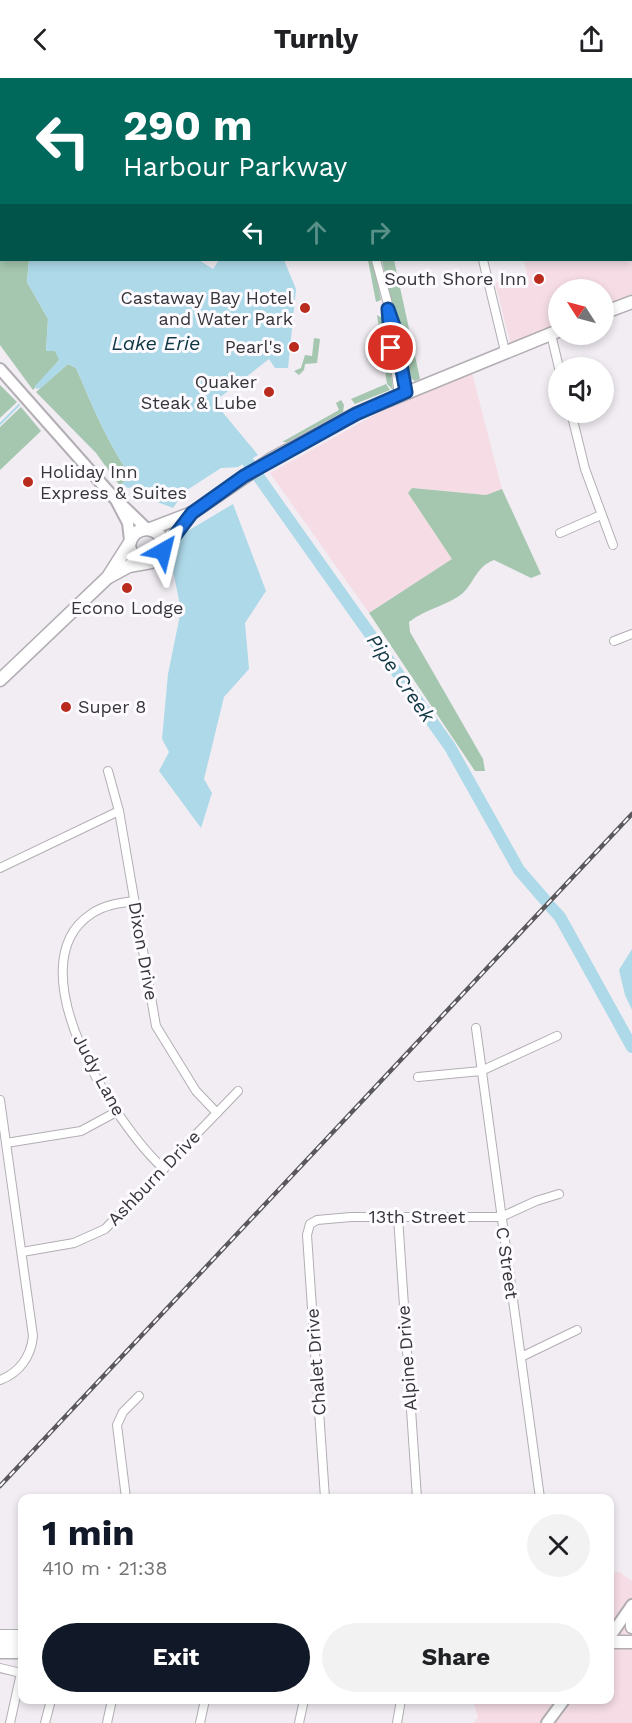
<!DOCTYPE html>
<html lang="en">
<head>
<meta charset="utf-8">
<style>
	:root { --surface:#fff; --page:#f2f2f2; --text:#202124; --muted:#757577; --accent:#111827 }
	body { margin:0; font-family:"Work Sans",sans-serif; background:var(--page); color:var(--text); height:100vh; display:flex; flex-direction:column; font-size:22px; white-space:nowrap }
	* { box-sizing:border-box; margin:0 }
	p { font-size:20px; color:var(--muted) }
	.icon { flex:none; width:33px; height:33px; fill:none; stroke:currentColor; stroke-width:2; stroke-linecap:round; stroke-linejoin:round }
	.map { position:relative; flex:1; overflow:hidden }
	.sheet { position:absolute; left:18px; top:1416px; width:596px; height:210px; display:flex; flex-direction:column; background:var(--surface); border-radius:12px; box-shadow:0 3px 9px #0003 }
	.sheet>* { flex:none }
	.banner { position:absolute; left:0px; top:0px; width:633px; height:183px; box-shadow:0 3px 9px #0003; background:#00695c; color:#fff; overflow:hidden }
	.needle { width:39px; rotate:306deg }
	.tools { position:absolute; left:548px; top:201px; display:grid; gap:12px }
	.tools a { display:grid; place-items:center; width:66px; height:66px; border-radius:50%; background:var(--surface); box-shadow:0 3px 9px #0003; font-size:30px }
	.pin { position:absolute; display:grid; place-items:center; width:51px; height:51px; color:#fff; margin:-26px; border:3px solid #fff; border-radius:50%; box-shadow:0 2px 6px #0007 }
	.me { position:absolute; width:66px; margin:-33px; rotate:37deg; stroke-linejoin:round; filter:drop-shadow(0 0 4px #0008) }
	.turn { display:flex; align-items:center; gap:21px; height:126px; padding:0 24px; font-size:27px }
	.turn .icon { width:78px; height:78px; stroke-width:2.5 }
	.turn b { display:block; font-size:42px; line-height:51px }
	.lanes { display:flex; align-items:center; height:57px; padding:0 24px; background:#0003; justify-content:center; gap:30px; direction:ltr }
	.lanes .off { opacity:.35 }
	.round { display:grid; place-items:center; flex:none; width:63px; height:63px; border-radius:32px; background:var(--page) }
	.head { display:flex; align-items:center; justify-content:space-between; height:102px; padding:0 24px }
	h1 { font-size:36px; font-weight:700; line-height:45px; color:var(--accent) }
	.button { display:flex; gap:12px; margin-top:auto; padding:12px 24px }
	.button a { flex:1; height:69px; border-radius:36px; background:var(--accent); color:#fff; font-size:24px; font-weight:700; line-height:69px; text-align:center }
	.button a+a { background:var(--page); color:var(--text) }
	header { display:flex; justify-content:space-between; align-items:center; height:78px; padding:0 24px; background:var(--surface); font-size:27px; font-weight:700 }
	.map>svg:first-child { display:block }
	.commercial { fill:#f6dde5 }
	.green { fill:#a5c6af }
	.water { fill:#add9e8 }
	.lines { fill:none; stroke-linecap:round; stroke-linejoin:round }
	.stream { stroke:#add9e8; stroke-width:2 }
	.river { stroke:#add9e8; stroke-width:12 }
	.street-casing { stroke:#b2aeb4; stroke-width:10 }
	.secondary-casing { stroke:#b2aeb4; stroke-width:14 }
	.primary-casing { stroke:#b2aeb4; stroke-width:15 }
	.street { stroke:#fff; stroke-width:8 }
	.secondary { stroke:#fff; stroke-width:10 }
	.primary { stroke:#fff; stroke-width:12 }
	.rail-casing { stroke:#5b585c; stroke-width:4.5 }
	.rail { stroke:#fdfbff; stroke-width:2; stroke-dasharray:7; stroke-linecap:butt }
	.route-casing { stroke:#114b97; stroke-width:15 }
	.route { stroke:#1a73e8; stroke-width:10 }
	.poi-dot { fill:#b92c1d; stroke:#fdfbff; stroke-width:2 }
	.labels { text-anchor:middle; stroke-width:6; stroke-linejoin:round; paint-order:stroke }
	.poi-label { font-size:18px; fill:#373538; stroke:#fdfbff; text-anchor:end }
	.street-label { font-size:18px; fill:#373538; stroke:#fdfbff }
	.water-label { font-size:20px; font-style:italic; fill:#0e3642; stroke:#fdfbff }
</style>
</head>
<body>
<header><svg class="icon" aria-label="back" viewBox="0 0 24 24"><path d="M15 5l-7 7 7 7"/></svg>Turnly<svg class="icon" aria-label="share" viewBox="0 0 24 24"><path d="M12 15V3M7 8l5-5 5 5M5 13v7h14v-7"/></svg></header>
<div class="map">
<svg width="632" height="1645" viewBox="0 0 632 1645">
	<rect width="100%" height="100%" fill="#f1edf3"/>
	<!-- commercial -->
	<g class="commercial">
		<polygon points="632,134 632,226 603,238 603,212 558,212 558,256 513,275 495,205 527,196 524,182 632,182"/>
		<polygon points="472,295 502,411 486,417 412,410 408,415 452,481 369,535 270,395 380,334"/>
		<polygon points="620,1494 632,1503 632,1645 474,1645 478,1639 473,1623 479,1622 609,1622 609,1495"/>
	</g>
	<!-- green -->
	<g class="green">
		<polygon points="0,152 2,182 29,182 27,204 48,241 46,273 55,273 59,277 59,282 33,312 0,267"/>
		<polygon points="368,182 373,182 381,222 376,224"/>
		<polygon points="382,182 394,182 420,301 415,303 406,297"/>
		<polygon points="377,237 384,241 393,312 387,306"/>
		<polygon points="314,260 320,261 317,285 305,286 304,292 299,297 294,293 301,290 305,277 312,278"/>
		<path d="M68 286 76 290C92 327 107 364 130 397L120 408 96 375 36 314Z"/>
		<polygon points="386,306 390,312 355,326 351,321"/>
		<polygon points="0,307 17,324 0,340"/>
		<polygon points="341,322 344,327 343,334 287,364 282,364 339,332 336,325"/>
		<polygon points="21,329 41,353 0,392 0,349"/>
		<path d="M412 410 486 417 502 411 541 496 531 500 494 482C477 488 475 503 463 515 449 527 425 531 409 544L410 554 483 681 485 693H475L369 535 452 481 408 415Z"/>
	</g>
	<!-- water -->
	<g class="water">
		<polygon points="0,0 181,0 182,1 2,2 0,93"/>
		<path d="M29 182H199L213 191 219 182H284L296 211 288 290H275L269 281 214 324 258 377 238 389 221 390 184 414 173 430 144 419 132 409 128 410 122 406 130 397C107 364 92 327 76 290L68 286 41 310 36 311 35 308 59 282 55 273H46L48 241 27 204Z"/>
		<polygon points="233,426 266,513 245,545 249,591 224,619 204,701 212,715 201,750 159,693 169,674 162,661 168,596 181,532 172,488 164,480 176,460"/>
		<polygon points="632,871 632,932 625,917 619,892"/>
	</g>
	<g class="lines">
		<!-- stream -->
		<polyline class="stream" points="0,346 19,327"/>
		<!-- river -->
		<g class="river">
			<polyline points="248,384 450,669 519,792 545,822"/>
			<polyline points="551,829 560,839 632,969"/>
		</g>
		<defs>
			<g id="street">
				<polyline points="404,0 406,2"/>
				<polyline points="395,2 396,0"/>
				<polyline points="513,2 521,0"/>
				<polyline points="376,182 394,248 407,314"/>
				<polyline points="483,182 505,273"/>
				<polyline points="388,239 399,317"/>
				<polyline points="551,256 559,290"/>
				<polyline points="571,334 585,391 613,467"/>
				<polyline points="560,455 601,437"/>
				<polyline points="614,563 632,556"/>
				<polyline points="108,693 119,733 156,948 196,1013 217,1035"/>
				<polyline points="0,790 119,733"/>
				<path d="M134 823C119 825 104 827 91 836 13 888 116 1048 164 1091"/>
				<polyline points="476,950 540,1420"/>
				<polyline points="418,999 481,993 557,958"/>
				<path d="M0 1022 33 1258C31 1279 19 1295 0 1302"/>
				<polyline points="6,1065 81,1053 118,1033"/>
				<polyline points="398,1139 417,1420"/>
				<polyline points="22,1174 74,1165 105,1151 238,1013"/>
				<polyline points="521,1279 577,1252"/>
				<polyline points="126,1420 117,1347 123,1334 139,1318"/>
				<polyline points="325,1420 307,1157 310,1146 317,1142 351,1139 501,1139 536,1123 559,1116"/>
				<polyline points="0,1556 22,1556"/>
				<polyline points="0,1590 21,1595 10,1645"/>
				<polyline points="45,1645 51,1622"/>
				<polyline points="107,1645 112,1622"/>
				<polyline points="200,1645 205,1622"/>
				<polyline points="299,1645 304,1622"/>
				<polyline points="397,1645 401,1622"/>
			</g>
			<g id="secondary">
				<polyline points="0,291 116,422 128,445 130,462"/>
				<polyline points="121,426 146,450"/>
				<polyline points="609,1560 632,1527"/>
				<polyline points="547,1645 564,1622"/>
			</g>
			<g id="primary">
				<polyline points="603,235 632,224"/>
				<polyline points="150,451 192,435 273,380 355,336 558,253"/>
				<path d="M143 485 136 481 129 470C130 443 167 446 163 473"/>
				<polyline points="108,499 129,466"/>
				<polyline points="0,602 107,500 129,488 151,484 159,480 191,435"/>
				<polyline points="632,1529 632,1549"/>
				<polyline points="609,1564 632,1564"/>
				<polyline points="0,1566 22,1565"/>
				<polyline points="0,1574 22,1574"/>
			</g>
		</defs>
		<!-- street casing -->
		<use href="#street" class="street-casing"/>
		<!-- secondary casing -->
		<use href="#secondary" class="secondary-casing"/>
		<!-- primary casing -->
		<use href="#primary" class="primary-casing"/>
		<!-- street -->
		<use href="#street" class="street"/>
		<!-- secondary -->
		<use href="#secondary" class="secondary"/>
		<!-- primary -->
		<use href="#primary" class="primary"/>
		<defs>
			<polyline id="rail" points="0,1408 632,736"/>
		</defs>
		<!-- rail casing -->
		<use href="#rail" class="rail-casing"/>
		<!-- rail -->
		<use href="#rail" class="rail"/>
	</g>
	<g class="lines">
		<defs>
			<polyline id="route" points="163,473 192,435 244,398 356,336 406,314 394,248 388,231 391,270"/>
		</defs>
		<!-- route casing -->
		<use href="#route" class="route-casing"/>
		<!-- route -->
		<use href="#route" class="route"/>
	</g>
	<!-- markers -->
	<g class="poi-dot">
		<circle cx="539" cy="201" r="6"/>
		<circle cx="305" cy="230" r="6"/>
		<circle cx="294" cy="269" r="6"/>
		<circle cx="269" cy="314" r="6"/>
		<circle cx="28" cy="404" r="6"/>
		<circle cx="127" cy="510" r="6"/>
		<circle cx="66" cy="629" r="6"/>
	</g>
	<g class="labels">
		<!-- poi labels -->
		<g class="poi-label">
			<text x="527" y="207">South Shore Inn</text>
			<text x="293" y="226">Castaway Bay Hotel<tspan x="293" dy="21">and Water Park</tspan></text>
			<text x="282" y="275">Pearl's</text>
			<text x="257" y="310">Quaker<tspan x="257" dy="21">Steak &amp; Lube</tspan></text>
			<text x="40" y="400" text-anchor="start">Holiday Inn<tspan x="40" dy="21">Express &amp; Suites</tspan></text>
			<text x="127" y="536" text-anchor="middle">Econo Lodge</text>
			<text x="78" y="635" text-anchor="start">Super 8</text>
		</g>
		<!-- street labels -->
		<g class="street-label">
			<text transform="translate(143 873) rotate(80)" y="6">Dixon Drive</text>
			<text transform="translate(99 997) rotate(62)" y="6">Judy Lane</text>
			<text transform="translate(154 1100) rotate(-46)" y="6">Ashburn Drive</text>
			<text x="417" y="1145">13th Street</text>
			<text transform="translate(507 1185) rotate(82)" y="6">C Street</text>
			<text transform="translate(407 1280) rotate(-94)" y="6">Alpine Drive</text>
			<text transform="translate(316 1284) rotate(-94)" y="6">Chalet Drive</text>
		</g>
		<!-- water labels -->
		<g class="water-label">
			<text x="156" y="272">Lake Erie</text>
			<text transform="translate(401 600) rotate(55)" y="7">Pipe Creek</text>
		</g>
	</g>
</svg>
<div class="tools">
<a><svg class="needle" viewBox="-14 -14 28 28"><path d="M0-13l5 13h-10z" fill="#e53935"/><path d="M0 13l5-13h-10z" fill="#757577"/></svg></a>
<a><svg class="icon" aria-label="sound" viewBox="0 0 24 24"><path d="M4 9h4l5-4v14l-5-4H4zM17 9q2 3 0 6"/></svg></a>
</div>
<div class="pin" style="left:391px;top:270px;background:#d93025"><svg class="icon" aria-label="arrive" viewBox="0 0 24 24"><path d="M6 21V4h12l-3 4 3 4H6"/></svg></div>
<svg class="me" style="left:163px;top:473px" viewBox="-20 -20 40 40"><path d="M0-17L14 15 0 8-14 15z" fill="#1a73e8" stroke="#fff" stroke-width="4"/></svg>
<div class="banner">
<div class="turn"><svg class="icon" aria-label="left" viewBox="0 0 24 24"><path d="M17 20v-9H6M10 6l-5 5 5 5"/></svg><div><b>290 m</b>Harbour Parkway</div></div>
<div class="lanes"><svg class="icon" aria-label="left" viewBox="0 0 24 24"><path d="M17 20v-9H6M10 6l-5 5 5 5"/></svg><svg class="icon off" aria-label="ahead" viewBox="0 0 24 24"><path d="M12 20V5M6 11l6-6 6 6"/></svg><svg class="icon off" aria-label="right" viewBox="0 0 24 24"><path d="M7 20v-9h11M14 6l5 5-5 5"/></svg></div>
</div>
<section class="sheet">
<div class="head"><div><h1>1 min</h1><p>410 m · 21:38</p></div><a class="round"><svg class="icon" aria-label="close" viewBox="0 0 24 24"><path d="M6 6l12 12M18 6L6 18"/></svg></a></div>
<div class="button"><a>Exit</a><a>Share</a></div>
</section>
</div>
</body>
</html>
